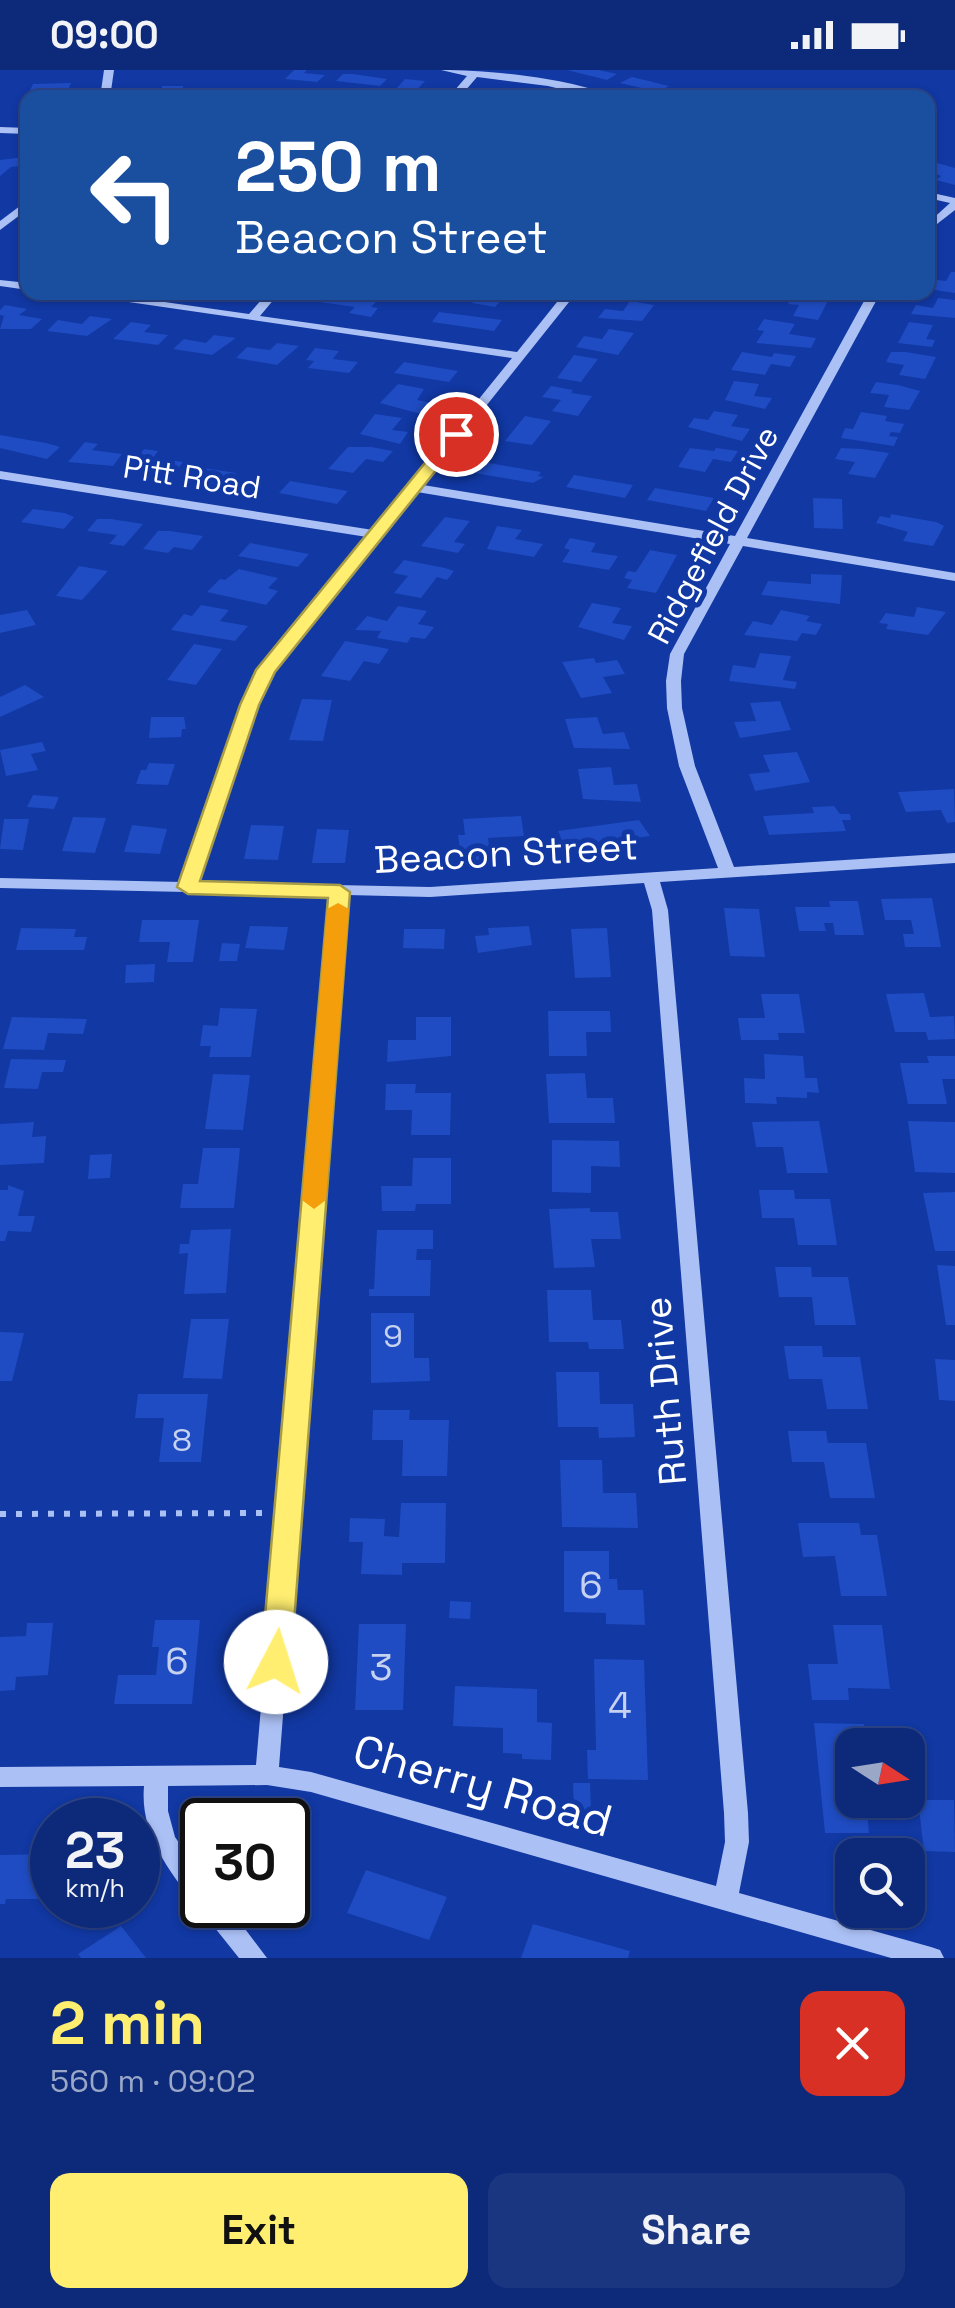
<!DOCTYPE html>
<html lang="en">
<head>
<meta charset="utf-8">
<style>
	:root { --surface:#0d2a7a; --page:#1b3681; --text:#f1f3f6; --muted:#9aa7c7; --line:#2d468b; --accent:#ffee70 }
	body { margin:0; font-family:"Space Grotesk",sans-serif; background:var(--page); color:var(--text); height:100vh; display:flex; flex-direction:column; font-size:38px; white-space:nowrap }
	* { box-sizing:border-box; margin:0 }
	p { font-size:32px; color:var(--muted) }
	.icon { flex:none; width:55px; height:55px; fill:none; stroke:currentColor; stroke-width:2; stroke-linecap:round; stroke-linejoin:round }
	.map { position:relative; height:1888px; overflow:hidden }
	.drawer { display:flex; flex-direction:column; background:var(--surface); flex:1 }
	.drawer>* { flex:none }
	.guide { position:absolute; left:20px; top:20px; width:915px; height:210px; border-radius:20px; box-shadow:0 2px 8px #0004,0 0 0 2px var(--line); background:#1a4fa0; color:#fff; overflow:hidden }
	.needle { width:65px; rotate:102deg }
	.controls { position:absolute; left:835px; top:1658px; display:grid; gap:20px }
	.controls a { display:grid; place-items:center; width:90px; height:90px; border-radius:20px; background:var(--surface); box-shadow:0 2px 8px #0004,0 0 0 2px var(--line); font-size:50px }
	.speed { position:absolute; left:30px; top:1728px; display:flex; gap:20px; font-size:50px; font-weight:700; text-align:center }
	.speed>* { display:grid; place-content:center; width:130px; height:130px; border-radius:50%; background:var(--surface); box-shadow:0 2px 8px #0004,0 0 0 2px var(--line); line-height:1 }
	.speed small { font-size:25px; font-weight:400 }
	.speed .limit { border:5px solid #111; border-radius:15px; background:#fff; color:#111 }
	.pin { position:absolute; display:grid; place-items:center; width:85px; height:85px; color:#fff; margin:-42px; border:5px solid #fff; border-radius:50%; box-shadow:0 2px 10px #0007 }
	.me { position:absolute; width:110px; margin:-55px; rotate:5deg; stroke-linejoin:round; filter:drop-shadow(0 0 8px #0008) }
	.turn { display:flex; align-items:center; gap:35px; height:210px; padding:0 50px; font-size:45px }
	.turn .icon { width:130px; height:130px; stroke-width:2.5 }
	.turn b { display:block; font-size:70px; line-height:85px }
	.round { display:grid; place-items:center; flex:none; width:105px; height:105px; border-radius:20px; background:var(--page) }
	.headline { display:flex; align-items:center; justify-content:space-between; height:170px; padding:0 50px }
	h1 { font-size:60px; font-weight:700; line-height:75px; color:var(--accent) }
	.button { display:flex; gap:20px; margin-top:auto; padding:20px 50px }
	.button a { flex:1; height:115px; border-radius:20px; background:var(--accent); color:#111; font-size:40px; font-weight:700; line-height:115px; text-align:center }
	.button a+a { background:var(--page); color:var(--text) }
	.status { display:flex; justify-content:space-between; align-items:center; height:70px; padding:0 50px; background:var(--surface); direction:ltr }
	.status svg { height:28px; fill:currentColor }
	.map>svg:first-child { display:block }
	.building { fill:#1f4cc2 }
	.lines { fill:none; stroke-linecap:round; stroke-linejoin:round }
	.path { stroke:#abc0f5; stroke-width:6; stroke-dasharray:6 10; stroke-linecap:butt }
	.minor { fill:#abc0f5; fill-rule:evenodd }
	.route { fill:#ffee70; stroke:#a69b49; stroke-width:2.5 }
	.slow { fill:#f59e0b }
	.labels { text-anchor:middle; stroke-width:10; stroke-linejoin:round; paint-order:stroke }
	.far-street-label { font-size:32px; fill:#fff; stroke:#1138a3 }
	.number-label { font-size:32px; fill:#c7d2f0 }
	.street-label { font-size:38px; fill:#fff; stroke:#1138a3 }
	.near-number-label { font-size:38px; fill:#c7d2f0 }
	.near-street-label { font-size:45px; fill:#fff; stroke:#1138a3 }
</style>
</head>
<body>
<div class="status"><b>09:00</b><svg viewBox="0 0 49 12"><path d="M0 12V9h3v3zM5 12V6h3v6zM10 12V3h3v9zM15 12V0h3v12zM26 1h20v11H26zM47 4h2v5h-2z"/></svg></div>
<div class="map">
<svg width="955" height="1888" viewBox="0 0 955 1888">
	<rect width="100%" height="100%" fill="#1138a3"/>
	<!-- building -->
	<g class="building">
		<polygon points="294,0 307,0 304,3 325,5 317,12 285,9"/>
		<polygon points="567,0 599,0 617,4 607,10"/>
		<polygon points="343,4 353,4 387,9 380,16 336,11"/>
		<polygon points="632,7 669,16 658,22 620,13"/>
		<polygon points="405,9 425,11 410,27 382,24 387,19 395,20"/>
		<polygon points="71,13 68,20 52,19 49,27 27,27 33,14"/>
		<polygon points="162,16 183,16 182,28 147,28 147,24 161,24"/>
		<polygon points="16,88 28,88 28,95 11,97 0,106 0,90"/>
		<polygon points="934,92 955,98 955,115 936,110 941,106 928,101"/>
		<polygon points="951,202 955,202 955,223 928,219 930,209 946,211"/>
		<polygon points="328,222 379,229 371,237 378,238 371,247 349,243 355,237 320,232"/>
		<polygon points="465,222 524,222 518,230 503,228 495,237 472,233 478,227"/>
		<polygon points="795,223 830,227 818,250 793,246 799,235 788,234"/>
		<polygon points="938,228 955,230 955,248 911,244 916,235 933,238"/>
		<polygon points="630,231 654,235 642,251 598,248 605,239 623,241"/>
		<polygon points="5,235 27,239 19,245 42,249 31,259 0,259 4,246 0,245 0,240"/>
		<polygon points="439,242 502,250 494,261 432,252"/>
		<polygon points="90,246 112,249 87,266 47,261 58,250 82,254"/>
		<polygon points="764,249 795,254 789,264 816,268 811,278 756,273 764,261 757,260"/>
		<polygon points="131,252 151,255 144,262 168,265 158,275 113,269"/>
		<polygon points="909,252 933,255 926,269 935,270 932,277 898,273"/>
		<polygon points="609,259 634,263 618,285 576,277 584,266 602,269"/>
		<polygon points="214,265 236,268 212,285 173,279 184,269 206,273"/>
		<polygon points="277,273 299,276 277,295 236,288 247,277 270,280"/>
		<polygon points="315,278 339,281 333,289 358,292 349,303 308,298 314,291 306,290"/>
		<polygon points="742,282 772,287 774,283 796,286 790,297 771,294 765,305 731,300"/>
		<polygon points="891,282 906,282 936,287 925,309 899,305 904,295 886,292"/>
		<polygon points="574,285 598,289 581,312 557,308"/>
		<polygon points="404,292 458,301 449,312 394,303"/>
		<polygon points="734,311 759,314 754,326 772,328 765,339 725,330"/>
		<polygon points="876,312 898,315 920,321 909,340 884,337 889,325 870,323"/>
		<polygon points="398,314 424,319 417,330 432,333 421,344 380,333"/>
		<polygon points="551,316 573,320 571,323 592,326 578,346 552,341 561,330 542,327"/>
		<polygon points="714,341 738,345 731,356 750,359 742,371 688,357 694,348 708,350"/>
		<polygon points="861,342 887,346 885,351 904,354 900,363 891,362 889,366 898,367 894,376 841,368 845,358 853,359"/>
		<polygon points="375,344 402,348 392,360 408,362 400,374 360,364"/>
		<polygon points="525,346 551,351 532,375 505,371"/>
		<polygon points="0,365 46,373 60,377 47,389 0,378"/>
		<polygon points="85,372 98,374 92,380 122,384 113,396 68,392"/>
		<polygon points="348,377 371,377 393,381 383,392 366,389 353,403 328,399"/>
		<polygon points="690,378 714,381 716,378 738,381 731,392 713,389 705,402 678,397"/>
		<polygon points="841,378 862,379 889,383 875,408 848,404 855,392 835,389"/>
		<polygon points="144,379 158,381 153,388 183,392 174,404 129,399"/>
		<polygon points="483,392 541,402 538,406 544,407 533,413 474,403"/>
		<polygon points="197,397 236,403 226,416 186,410"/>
		<polygon points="574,405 633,415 625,428 566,417"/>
		<polygon points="290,411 348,421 337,434 279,423"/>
		<polygon points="655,418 714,428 706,441 647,430"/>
		<polygon points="813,428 842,429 843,459 814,458"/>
		<polygon points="33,439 65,443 74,447 64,459 21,452"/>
		<polygon points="891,444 936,452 944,456 933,476 903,471 908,462 876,453 880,446 890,448"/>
		<polygon points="445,447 470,451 454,472 465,474 458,483 421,476"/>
		<polygon points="97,449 111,449 143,454 124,476 109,474 117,465 87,461"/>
		<polygon points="497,456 522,460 515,469 543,474 534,487 487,479"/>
		<polygon points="158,461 170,461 203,466 192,480 174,477 168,483 143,479"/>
		<polygon points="570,468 596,473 591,482 618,486 609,500 562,492 570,480 564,478"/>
		<polygon points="250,473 309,484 298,497 238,486"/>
		<polygon points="650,480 677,485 656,523 627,518 632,510 624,508 628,501 636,502"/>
		<polygon points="404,490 445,498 454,501 447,510 437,507 421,528 394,523 408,506 393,503"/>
		<polygon points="79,496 108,501 82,530 56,526"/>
		<polygon points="239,499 278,508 268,518 278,521 266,535 207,522 220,509 225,510"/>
		<polygon points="811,504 842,505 840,534 761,525 768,511 811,514"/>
		<polygon points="592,533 621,538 612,553 632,556 624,570 578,557"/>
		<polygon points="201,535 229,540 220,551 248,556 235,571 171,560 184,544 192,546"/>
		<polygon points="398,536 427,541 418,554 434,557 425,569 411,567 407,573 377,568 381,561 355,560 367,546 387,551"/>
		<polygon points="917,537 946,542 928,565 886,559 888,554 879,553 886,543 914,547"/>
		<polygon points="27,540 36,555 0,563 0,545"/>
		<polygon points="781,540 810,546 806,551 822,554 816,565 802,563 797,571 744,565 753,551 772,555"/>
		<polygon points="345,571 389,579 379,594 364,591 350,611 321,606"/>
		<polygon points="194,574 222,579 196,615 167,610"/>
		<polygon points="760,583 791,586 783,610 797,612 795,619 729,611 733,595 755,598"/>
		<polygon points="594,588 596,593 617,590 625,604 603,607 612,623 581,628 562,592"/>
		<polygon points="25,615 44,627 0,647 0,627"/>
		<polygon points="302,629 332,630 323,671 289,670"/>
		<polygon points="780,631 791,660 740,668 734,652 756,651 750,633"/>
		<polygon points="151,647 184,647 186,659 182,659 181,667 149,668"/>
		<polygon points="597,647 603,664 624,662 630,679 574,678 565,649"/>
		<polygon points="42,672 46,681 31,684 38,700 6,706 0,680"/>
		<polygon points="797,682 810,712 755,721 749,704 770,702 763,685"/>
		<polygon points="149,693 175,694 168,715 136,714 141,700 146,700"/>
		<polygon points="611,697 614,715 637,714 641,732 583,729 578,699"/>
		<polygon points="954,719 955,752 947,753 941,740 906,742 898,722"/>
		<polygon points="33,725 59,727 54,739 27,737"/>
		<polygon points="834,736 840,744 850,744 851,750 842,750 846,761 769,765 763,746 814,743 812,737"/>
		<polygon points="521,746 524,766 488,768 491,790 461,791 458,765 465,765 463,749"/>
		<polygon points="73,747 106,748 95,783 62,781"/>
		<polygon points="4,749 29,749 23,780 0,779"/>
		<polygon points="639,750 650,766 601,773 604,778 582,781 575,771 563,773 558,761"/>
		<polygon points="132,755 167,759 160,784 124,782"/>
		<polygon points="251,755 284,756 278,790 244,789"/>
		<polygon points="317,759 349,760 345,793 312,793"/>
		<polygon points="932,828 941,877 905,877 903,864 914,864 911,850 885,850 881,829"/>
		<polygon points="829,831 858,831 864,865 835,865 833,853 824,853 826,861 799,861 795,837 830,837"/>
		<polygon points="724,838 759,839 765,887 730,886"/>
		<polygon points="142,850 199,850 193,892 167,892 170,872 139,872"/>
		<polygon points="250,856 288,857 284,880 245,878"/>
		<polygon points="529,856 532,875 478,883 475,866 489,865 488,858"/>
		<polygon points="21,858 76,859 74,867 87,867 84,880 16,880"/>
		<polygon points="607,858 611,907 575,908 571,859"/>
		<polygon points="404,859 445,859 444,879 403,878"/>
		<polygon points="222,873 240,874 237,891 219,891"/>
		<polygon points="155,894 154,912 125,913 126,895"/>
		<polygon points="924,923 930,947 954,946 955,969 928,970 926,962 895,962 886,924"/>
		<polygon points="761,924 799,924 805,963 778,963 779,970 741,970 738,948 765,948"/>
		<polygon points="220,938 257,939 251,987 209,987 211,976 200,976 203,955 218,956"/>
		<polygon points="548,941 610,941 611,962 586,962 587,986 549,986"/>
		<polygon points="12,947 87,949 83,964 48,963 44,980 3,979"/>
		<polygon points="416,947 451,947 451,986 387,992 388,970 416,970"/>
		<polygon points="764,984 803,986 805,1008 817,1008 819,1023 807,1022 807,1028 776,1027 777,1034 745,1033 744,1008 765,1009"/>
		<polygon points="927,986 955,986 955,1009 942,1009 947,1034 908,1034 900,993 929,993"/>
		<polygon points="11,989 66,990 63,1002 42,1002 38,1019 4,1018"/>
		<polygon points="585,1003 587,1028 613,1028 615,1053 549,1053 546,1004"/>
		<polygon points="213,1004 250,1005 243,1060 205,1059"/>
		<polygon points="386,1014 416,1014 415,1023 451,1023 450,1065 411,1065 412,1040 385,1040"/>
		<polygon points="819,1051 828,1103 787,1103 783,1077 756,1077 752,1052"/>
		<polygon points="908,1051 955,1052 955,1103 915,1102"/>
		<polygon points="34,1052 32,1067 46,1066 44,1093 0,1095 0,1054"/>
		<polygon points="552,1070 619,1071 620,1097 591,1096 591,1123 552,1122"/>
		<polygon points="203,1078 240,1078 234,1138 180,1138 183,1114 198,1114"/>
		<polygon points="112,1084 110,1108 88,1109 90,1085"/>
		<polygon points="413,1088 451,1088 451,1134 416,1134 415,1141 382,1141 381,1116 412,1116"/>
		<polygon points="8,1115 24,1121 18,1146 35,1146 31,1162 8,1161 5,1171 0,1171 0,1120 8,1120"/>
		<polygon points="759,1120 794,1120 795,1129 830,1129 837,1175 798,1175 794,1148 762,1148"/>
		<polygon points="955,1122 955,1181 935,1181 923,1123"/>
		<polygon points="590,1138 590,1142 618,1142 621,1169 591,1169 595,1197 554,1198 549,1139"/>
		<polygon points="231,1159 226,1223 184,1224 188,1183 179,1184 180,1174 189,1174 191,1160"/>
		<polygon points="377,1160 433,1160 433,1179 417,1179 416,1190 431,1190 430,1226 369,1226 369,1219 374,1219"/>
		<polygon points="937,1195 955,1196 955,1255 946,1255"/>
		<polygon points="775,1197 811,1197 812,1207 848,1207 856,1255 815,1255 812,1227 779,1227"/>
		<polygon points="547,1220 591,1220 593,1250 621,1250 624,1279 589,1279 588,1272 549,1272"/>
		<polygon points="371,1243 414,1243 414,1288 429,1288 430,1311 371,1313"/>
		<polygon points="191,1249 229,1249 222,1309 183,1308"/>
		<polygon points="0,1262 24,1263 12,1311 0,1311"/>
		<polygon points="784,1276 822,1276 823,1287 860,1287 868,1339 827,1339 822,1309 789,1309"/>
		<polygon points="935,1289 955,1290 955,1331 939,1330"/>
		<polygon points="556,1302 599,1302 600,1334 633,1334 635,1367 599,1368 598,1357 558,1357"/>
		<polygon points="138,1324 208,1324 201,1392 159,1392 164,1348 135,1348"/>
		<polygon points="373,1340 410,1340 409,1350 449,1350 447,1406 402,1406 403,1370 372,1370"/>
		<polygon points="788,1361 826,1361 828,1373 866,1373 875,1428 830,1428 824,1392 792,1392"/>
		<polygon points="560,1390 602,1390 603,1423 636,1423 638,1458 562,1457"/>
		<polygon points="401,1433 446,1433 445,1493 402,1493 402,1505 361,1504 363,1472 349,1472 350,1448 385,1449 384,1466 399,1467"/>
		<polygon points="798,1453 859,1453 861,1465 877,1465 887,1526 841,1526 835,1486 803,1487"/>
		<polygon points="564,1481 609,1481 609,1509 617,1509 618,1520 643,1520 645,1555 606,1554 606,1543 564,1542"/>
		<polygon points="450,1531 471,1532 470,1549 449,1548"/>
		<polygon points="155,1550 200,1550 192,1634 114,1634 118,1605 156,1605 159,1577 152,1577"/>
		<polygon points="27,1553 53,1553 48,1605 16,1607 15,1620 0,1621 0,1567 26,1566"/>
		<polygon points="359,1554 406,1554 403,1640 355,1640"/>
		<polygon points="833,1555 882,1555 890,1619 848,1618 849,1630 812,1630 808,1594 838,1594"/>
		<polygon points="594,1589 644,1590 648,1710 588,1709 587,1680 596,1680"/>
		<polygon points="455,1616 537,1619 537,1652 552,1653 551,1690 522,1689 522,1684 503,1683 503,1658 453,1656"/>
		<polygon points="814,1653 864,1654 867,1675 852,1675 852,1730 866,1730 869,1763 825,1763"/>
		<polygon points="573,1713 590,1713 591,1740 574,1741"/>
		<polygon points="918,1730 954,1730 955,1782 924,1781"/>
		<polygon points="52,1784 52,1829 6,1829 5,1834 0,1834 0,1785"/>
		<polygon points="366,1800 447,1827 429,1870 347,1843"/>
		<polygon points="533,1854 630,1881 628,1888 521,1888"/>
		<polygon points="121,1856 146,1888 81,1888 78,1884"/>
	</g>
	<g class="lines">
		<!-- path -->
		<polyline class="path" points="0,1444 267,1443"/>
		<!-- minor -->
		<g class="minor">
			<polygon points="104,0 114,0 110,28 100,28"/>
			<path d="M441 0C491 0 571 8 617 28H597L548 16 477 7 459 28H448L467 6Z"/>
			<polygon points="0,57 28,58 28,64 0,63"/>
			<polygon points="928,122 955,128 955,140 928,161 928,153 950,133 928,128"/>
			<polygon points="28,130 28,139 0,160 0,151"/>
			<polygon points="0,210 28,213 28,220 0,216"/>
			<path d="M60 222H94L249 244 268 222H280L260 246 517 282 565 222H577L423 415 735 466 869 222H881L747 468 955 503V511L743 476 684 584 681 611 682 638 695 696 734 797 955 783V793L660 812 668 840 748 1743 749 1772 739 1823 931 1877 940 1880 944 1888H891L311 1722 267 1715 168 1716V1741L175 1767 202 1806V1835H227L267 1888H239L203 1843 200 1834 193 1832C166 1797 140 1762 144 1716L0 1717V1697L256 1695 331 825 0 818V808L182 812 242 635 259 600 367 467 0 409V401L373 460 512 288ZM417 422 730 474 670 584 666 611 667 638 679 696 718 798 430 817 198 812 256 635 273 601ZM644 813 652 840 724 1743 725 1772 716 1816 311 1702 279 1697 347 825 430 827Z"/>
		</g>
	</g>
	<!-- route -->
	<polygon class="route" points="451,361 465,364 275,602 259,635 200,811 340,815 350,822 291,1592 286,1601 276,1605 266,1601 261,1592 328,828 188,824 177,817 240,635 256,600"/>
	<!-- slow -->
	<polygon class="slow" points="338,833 349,839 326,1130 314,1139 302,1130 327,839"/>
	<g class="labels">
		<!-- far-street labels -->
		<g class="far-street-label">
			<text transform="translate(192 407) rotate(9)" y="11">Pitt Road</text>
			<text transform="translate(713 465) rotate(-62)" y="11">Ridgefield Drive</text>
		</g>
		<!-- number labels -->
		<g class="number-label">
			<text x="393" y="1277">9</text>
			<text x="182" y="1381">8</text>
		</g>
		<!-- street labels -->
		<g class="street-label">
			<text transform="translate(506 783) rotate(-3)" y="13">Beacon Street</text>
			<text transform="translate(665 1321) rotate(-95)" y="13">Ruth Drive</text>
		</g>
		<!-- near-number labels -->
		<g class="near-number-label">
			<text x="591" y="1528">6</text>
			<text x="177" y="1604">6</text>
			<text x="381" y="1610">3</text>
			<text x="620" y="1648">4</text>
		</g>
		<!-- near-street labels -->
		<g class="near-street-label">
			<text transform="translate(483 1715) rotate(16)" y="16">Cherry Road</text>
		</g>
	</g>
</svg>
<div class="controls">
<a><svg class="needle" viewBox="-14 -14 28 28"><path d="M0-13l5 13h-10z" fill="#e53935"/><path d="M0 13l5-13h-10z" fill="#9aa7c7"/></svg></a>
<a><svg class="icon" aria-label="search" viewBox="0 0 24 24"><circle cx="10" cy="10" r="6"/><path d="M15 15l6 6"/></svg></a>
</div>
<div class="speed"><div>23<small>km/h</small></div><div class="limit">30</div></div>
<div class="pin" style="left:456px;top:364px;background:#d93025"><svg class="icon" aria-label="arrive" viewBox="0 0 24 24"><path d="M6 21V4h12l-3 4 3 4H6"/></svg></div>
<svg class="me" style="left:276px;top:1592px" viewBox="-20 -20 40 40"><circle r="19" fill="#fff"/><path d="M0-13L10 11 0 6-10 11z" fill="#ffee70"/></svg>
<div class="guide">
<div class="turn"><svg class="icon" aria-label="left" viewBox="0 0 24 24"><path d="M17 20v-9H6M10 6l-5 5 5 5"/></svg><div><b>250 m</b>Beacon Street</div></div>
</div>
</div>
<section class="drawer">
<div class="headline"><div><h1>2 min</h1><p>560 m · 09:02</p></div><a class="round" style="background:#d93025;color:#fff"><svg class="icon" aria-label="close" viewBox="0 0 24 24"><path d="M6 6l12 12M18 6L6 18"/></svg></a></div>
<div class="button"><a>Exit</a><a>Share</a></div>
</section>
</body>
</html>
